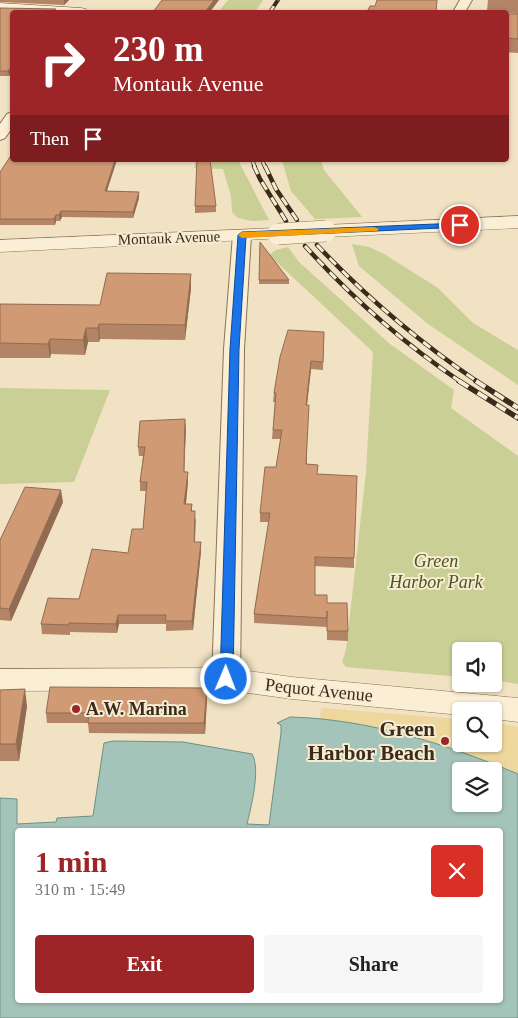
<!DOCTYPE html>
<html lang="en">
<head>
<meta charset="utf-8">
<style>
	:root { --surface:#fff; --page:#f6f6f6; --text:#222; --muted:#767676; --accent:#9d2527 }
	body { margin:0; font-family:"Times New Roman",serif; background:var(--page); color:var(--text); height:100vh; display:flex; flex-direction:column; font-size:19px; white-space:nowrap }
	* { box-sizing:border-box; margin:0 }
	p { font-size:16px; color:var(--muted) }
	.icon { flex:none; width:28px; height:28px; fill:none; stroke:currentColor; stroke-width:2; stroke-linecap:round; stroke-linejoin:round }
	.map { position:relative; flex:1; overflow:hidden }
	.panel { position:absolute; left:15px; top:828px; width:488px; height:175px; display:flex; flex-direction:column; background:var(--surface); border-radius:5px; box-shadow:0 1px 4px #0004 }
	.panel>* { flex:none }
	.banner { position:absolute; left:10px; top:10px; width:499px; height:152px; border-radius:5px; box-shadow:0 1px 4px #0004; background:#9d2527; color:#fff; overflow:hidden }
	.controls { position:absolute; left:452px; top:642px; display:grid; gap:10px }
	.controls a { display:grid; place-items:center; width:50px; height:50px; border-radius:5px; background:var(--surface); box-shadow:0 1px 4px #0004; font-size:25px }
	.pin { position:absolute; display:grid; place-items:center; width:42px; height:42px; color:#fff; margin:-21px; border:2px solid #fff; border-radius:50%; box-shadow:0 1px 5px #0007 }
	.me { position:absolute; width:55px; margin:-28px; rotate:1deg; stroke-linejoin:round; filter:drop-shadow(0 0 4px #0008) }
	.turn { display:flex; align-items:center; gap:18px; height:105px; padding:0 20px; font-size:22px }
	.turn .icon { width:65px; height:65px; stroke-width:2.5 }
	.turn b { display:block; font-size:35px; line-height:42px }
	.then { display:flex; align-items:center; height:48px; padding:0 20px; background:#0003; gap:10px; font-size:19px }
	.round { display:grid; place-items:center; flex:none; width:52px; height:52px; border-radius:5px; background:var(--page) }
	.head { display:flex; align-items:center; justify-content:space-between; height:85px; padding:0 20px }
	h1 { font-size:30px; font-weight:700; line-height:38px; color:var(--accent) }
	.cta { display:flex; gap:10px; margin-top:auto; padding:10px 20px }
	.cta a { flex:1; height:58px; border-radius:5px; background:var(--accent); color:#fff; font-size:20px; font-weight:700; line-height:58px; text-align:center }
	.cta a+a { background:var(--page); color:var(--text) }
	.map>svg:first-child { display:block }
	.green { fill:#c9cf95 }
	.sand { fill:#eed79d }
	.water { fill:#a4c3b9; stroke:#6b9187; fill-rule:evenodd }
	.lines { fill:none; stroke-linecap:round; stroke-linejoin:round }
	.minor-casing { stroke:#8b7358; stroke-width:2 }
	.tertiary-casing { stroke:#8b7358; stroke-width:1 }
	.secondary-casing { stroke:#6d533b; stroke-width:1 }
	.minor { fill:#faefd5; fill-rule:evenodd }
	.tertiary { fill:#faefd5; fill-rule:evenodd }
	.secondary { fill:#faefd5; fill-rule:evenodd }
	.rail-far2-casing { stroke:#3a2b1d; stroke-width:4 }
	.rail-far1-casing { stroke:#3a2b1d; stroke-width:4.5 }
	.rail-casing { stroke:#3a2b1d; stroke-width:5.5 }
	.rail-far2 { stroke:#f7ecd2; stroke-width:2.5; stroke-dasharray:7; stroke-linecap:butt }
	.rail-far1 { stroke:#f7ecd2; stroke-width:3; stroke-dasharray:9; stroke-linecap:butt }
	.rail { stroke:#f7ecd2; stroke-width:4; stroke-dasharray:11; stroke-linecap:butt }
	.tertiary-bridge-casing { stroke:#8b7358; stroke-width:22; stroke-linecap:butt }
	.tertiary-bridge { stroke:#faefd5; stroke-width:21 }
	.wall { fill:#b38465 }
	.shaded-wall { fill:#926c52 }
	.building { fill:#d09a75; stroke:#926c52 }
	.route { fill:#1a73e8; stroke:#114b97 }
	.slow { fill:#f59e0b }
	.poi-dot { fill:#9d2527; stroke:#f7ecd2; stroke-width:2 }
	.labels { text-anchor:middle; stroke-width:4; stroke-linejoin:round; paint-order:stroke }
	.far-street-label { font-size:15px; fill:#3a2b1d; stroke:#f7ecd2 }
	.park-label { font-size:18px; font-style:italic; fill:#4b5722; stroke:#f7ecd2 }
	.street-label { font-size:18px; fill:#3a2b1d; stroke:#f7ecd2 }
	.poi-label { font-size:18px; font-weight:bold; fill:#3a2b1d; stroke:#f7ecd2; text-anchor:start }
	.near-poi-label { font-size:21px; font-weight:bold; fill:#3a2b1d; stroke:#f7ecd2; text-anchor:end }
</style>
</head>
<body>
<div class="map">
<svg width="518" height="1018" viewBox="0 0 518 1018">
	<rect width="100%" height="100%" fill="#f0e2c2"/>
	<!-- green -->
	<g class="green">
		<polygon points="228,0 263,0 255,12 224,12 220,10"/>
		<polygon points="196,160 238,160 269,220 252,221 238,218 232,212 231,196 223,169 194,168"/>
		<polygon points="282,160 321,160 324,170 362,217 315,219 291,191"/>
		<polygon points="352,244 369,247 384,254 438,288 473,323 518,350 518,385 428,324 359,266"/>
		<polygon points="288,247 299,262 390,344 454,390 451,408 518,456 518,684 494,680 494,651 461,651 461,677 346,667 342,662 346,650 366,472 373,352 269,255 276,250"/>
		<polygon points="0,388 110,390 74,482 0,484"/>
	</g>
	<!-- sand -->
	<polygon class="sand" points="321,708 461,719 461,744 494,744 494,722 518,727 518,774 424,739 368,726 320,719"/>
	<!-- water -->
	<path class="water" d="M290 717C369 719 446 744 518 774V1018H0V798L17 799V824L56 822 57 818 93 816 104 743 113 741 183 742 252 754C261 769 251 807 247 824L269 825 281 733V725L277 723ZM461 771H494V804H461ZM18 830H500V1000H18Z"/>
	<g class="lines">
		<defs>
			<g id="minor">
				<polygon points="460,0 472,0 465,12 453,12"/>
				<polygon points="12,112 12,128 5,138 0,140 0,124 7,114"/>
				<polygon points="242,230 248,231 251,235 244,349 240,679 236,686 226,689 216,686 212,679 224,349 233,235 236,231"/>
			</g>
			<g id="tertiary">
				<polygon points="518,216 518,228 326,237 319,235 316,231 319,227 326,225"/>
				<polygon points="278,228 285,230 288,234 285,238 0,252 0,240"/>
				<polygon points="226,668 292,677 518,698 518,722 494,719 494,711 461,711 461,715 292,699 226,690 0,691 0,669"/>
			</g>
			<polygon id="secondary" points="0,3 81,8 86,9 88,12 0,11"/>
		</defs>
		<!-- minor casing -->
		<use href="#minor" class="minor-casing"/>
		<!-- tertiary casing -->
		<use href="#tertiary" class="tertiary-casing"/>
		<!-- secondary casing -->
		<use href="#secondary" class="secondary-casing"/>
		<!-- minor -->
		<use href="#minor" class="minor"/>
		<!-- tertiary -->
		<use href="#tertiary" class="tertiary"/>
		<!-- secondary -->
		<use href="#secondary" class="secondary"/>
		<defs>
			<g id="rail-far2">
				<polyline points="270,12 278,0"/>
				<polyline points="252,160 255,167"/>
				<polyline points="262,160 265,167"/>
			</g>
			<g id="rail-far1">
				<polyline points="254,166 260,179 286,221"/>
				<polyline points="265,166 276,189 297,220"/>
				<path d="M317 245C366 297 419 342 478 382"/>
				<path d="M305 246C352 298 403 343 461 382"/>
			</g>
			<g id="rail">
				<polyline points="459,381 518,418"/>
				<polyline points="476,381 518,408"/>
			</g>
		</defs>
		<!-- rail-far2 casing -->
		<use href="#rail-far2" class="rail-far2-casing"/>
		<!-- rail-far1 casing -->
		<use href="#rail-far1" class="rail-far1-casing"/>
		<!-- rail casing -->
		<use href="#rail" class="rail-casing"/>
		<!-- rail-far2 -->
		<use href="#rail-far2" class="rail-far2"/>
		<!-- rail-far1 -->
		<use href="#rail-far1" class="rail-far1"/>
		<!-- rail -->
		<use href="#rail" class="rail"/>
		<defs>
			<polyline id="tertiary-bridge" points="278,234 326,231"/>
		</defs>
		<!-- tertiary-bridge casing -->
		<use href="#tertiary-bridge" class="tertiary-bridge-casing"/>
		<!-- tertiary-bridge -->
		<use href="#tertiary-bridge" class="tertiary-bridge"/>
	</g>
	<!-- wall -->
	<g class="wall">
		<polygon points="0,0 69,0 64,5 0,2"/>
		<polygon points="488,0 518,0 518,14 487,11"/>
		<polygon points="0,8 12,12 12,72 9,76 0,76"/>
		<polygon points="518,14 518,53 506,52 506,21"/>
		<polygon points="0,172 107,191 139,192 139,198 133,218 62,217 60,221 56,221 55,225 0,225"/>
		<polygon points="195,206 216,206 216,212 195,213"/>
		<polygon points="260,242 289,280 289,284 259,284"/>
		<polygon points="191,274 191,288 185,340 100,339 99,342 88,342 85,355 51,354 50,358 0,358 0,304 100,305"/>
		<polygon points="324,332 323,370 311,369 307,405 307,464 317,474 354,558 354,568 315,566 315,595 327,603 348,631 348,641 327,640 327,625 327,627 254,623 254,614 269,522 260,522 260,513 276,467 281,439 272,439 275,402 273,402 274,393"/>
		<polygon points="186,428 184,470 188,481 186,504 192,504 192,511 196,520 195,542 201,542 201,551 193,630 166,631 166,624 119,624 117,633 70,632 70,635 42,634 41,624 79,599 128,553 143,529 146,491 140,491 140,482 143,456 139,456 138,447"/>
		<polygon points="63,502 11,621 0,620 0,540"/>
		<polygon points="207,688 207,698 205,734 89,733 88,723 47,723 46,713"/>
		<polygon points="0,690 27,706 19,761 0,761"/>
	</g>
	<!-- shaded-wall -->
	<g class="shaded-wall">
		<polygon points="64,0 69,0 64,5"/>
		<polygon points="214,0 219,0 210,12 205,12"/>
		<polygon points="12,66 12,72 9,76 8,71"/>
		<polygon points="115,160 117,160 105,197 105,191"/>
		<polygon points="139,192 139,198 133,218 133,212"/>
		<polygon points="61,211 62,217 60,221 59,215"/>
		<polygon points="56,215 56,221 55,225 54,219"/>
		<polygon points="191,274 191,288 185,340 185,325"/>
		<polygon points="99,324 100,339 99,342 98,328"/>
		<polygon points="86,328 88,342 85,355 83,340"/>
		<polygon points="50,339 51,354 50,358 48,344"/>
		<polygon points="311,361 311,369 306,413 306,405"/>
		<polygon points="185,419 186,428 184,473 184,464"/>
		<polygon points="188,472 188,481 185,513 184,504"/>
		<polygon points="61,490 63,502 11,621 9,609"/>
		<polygon points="201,542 201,551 193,630 192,621"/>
		<polygon points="118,615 119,624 117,633 116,624"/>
		<polygon points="207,688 207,698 205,734 204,723"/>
		<polygon points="25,689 27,706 19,761 16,744"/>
	</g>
	<!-- building -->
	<g class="building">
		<polygon points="162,0 214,0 205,12 153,12"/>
		<polygon points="377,0 437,0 436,12 420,11 420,12 367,12 370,6 375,6"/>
		<polygon points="0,8 56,9 53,12 12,12 12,66 8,71 0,71"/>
		<polygon points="509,14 518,14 518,39 506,38 506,21"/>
		<polygon points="12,154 12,160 115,160 105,191 139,192 133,212 61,211 59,215 56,215 54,219 0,219 0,172"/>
		<polygon points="197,160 210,160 216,206 195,206"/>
		<polygon points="260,242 289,280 259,280"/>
		<polygon points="107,273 191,274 185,325 99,324 98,328 86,328 83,340 50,339 48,344 0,343 0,304 100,305"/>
		<polygon points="288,330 324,332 323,362 311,361 306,405 309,405 306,464 318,465 317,474 357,476 354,558 315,557 315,595 327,595 327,603 347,603 348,631 327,631 327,611 327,618 254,614 270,513 260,513 265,467 276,467 282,430 273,430 276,393 274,393 280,357"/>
		<polygon points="185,419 184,464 184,472 188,472 184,504 192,504 191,511 195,511 194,542 201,542 192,621 165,621 166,615 118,615 116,624 69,623 69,625 41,624 48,598 79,599 92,549 128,553 132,529 143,529 147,482 140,482 145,447 138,447 140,421"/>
		<polygon points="25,487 61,490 9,609 0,608 0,540"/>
		<polygon points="50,687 207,688 204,723 88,723 89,713 46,713"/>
		<polygon points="25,689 16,744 0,744 0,690"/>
	</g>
	<!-- route -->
	<polygon class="route" points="460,223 463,223 463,227 246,237 239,349 233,679 231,682 221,682 220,679 230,349 238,235 242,232"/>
	<!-- slow -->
	<polygon class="slow" points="374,227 379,229 377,231 242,238 238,235 242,232"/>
	<!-- markers -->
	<g class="poi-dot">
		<circle cx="76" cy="709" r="5"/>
		<circle cx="445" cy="741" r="5"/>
	</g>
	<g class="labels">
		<!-- far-street labels -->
		<g class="far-street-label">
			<text transform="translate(169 238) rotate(-2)" y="5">Montauk Avenue</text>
		</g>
		<!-- park labels -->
		<g class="park-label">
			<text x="436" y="567">Green<tspan x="436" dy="21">Harbor Park</tspan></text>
		</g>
		<!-- street labels -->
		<g class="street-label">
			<text transform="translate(319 690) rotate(6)" y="6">Pequot Avenue</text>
		</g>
		<!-- poi labels -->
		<g class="poi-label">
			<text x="86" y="715">A.W. Marina</text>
		</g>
		<!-- near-poi labels -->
		<g class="near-poi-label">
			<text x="435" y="736">Green<tspan x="435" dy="24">Harbor Beach</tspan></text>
		</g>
	</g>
</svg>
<div class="controls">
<a><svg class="icon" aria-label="sound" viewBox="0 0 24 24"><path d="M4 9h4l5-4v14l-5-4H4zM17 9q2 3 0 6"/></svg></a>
<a><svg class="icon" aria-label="search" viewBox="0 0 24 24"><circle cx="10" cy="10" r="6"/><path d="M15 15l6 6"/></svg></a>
<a><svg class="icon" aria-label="layers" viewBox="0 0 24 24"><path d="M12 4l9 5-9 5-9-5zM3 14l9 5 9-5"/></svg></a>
</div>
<div class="pin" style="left:460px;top:225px;background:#d93025"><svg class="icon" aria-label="arrive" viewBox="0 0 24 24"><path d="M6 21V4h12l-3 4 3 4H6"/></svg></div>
<svg class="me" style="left:226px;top:679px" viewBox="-20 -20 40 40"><circle r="17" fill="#1a73e8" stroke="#fff" stroke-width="3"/><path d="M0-11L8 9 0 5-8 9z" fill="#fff"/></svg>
<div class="banner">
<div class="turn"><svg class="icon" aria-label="right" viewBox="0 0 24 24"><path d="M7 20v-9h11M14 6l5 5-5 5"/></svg><div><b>230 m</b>Montauk Avenue</div></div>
<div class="then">Then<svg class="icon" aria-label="arrive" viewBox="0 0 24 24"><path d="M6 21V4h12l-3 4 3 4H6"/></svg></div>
</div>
<section class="panel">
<div class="head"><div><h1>1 min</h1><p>310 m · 15:49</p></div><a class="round" style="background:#d93025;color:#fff"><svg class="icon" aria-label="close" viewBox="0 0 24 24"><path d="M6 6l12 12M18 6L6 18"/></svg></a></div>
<div class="cta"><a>Exit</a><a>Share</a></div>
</section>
</div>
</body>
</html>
